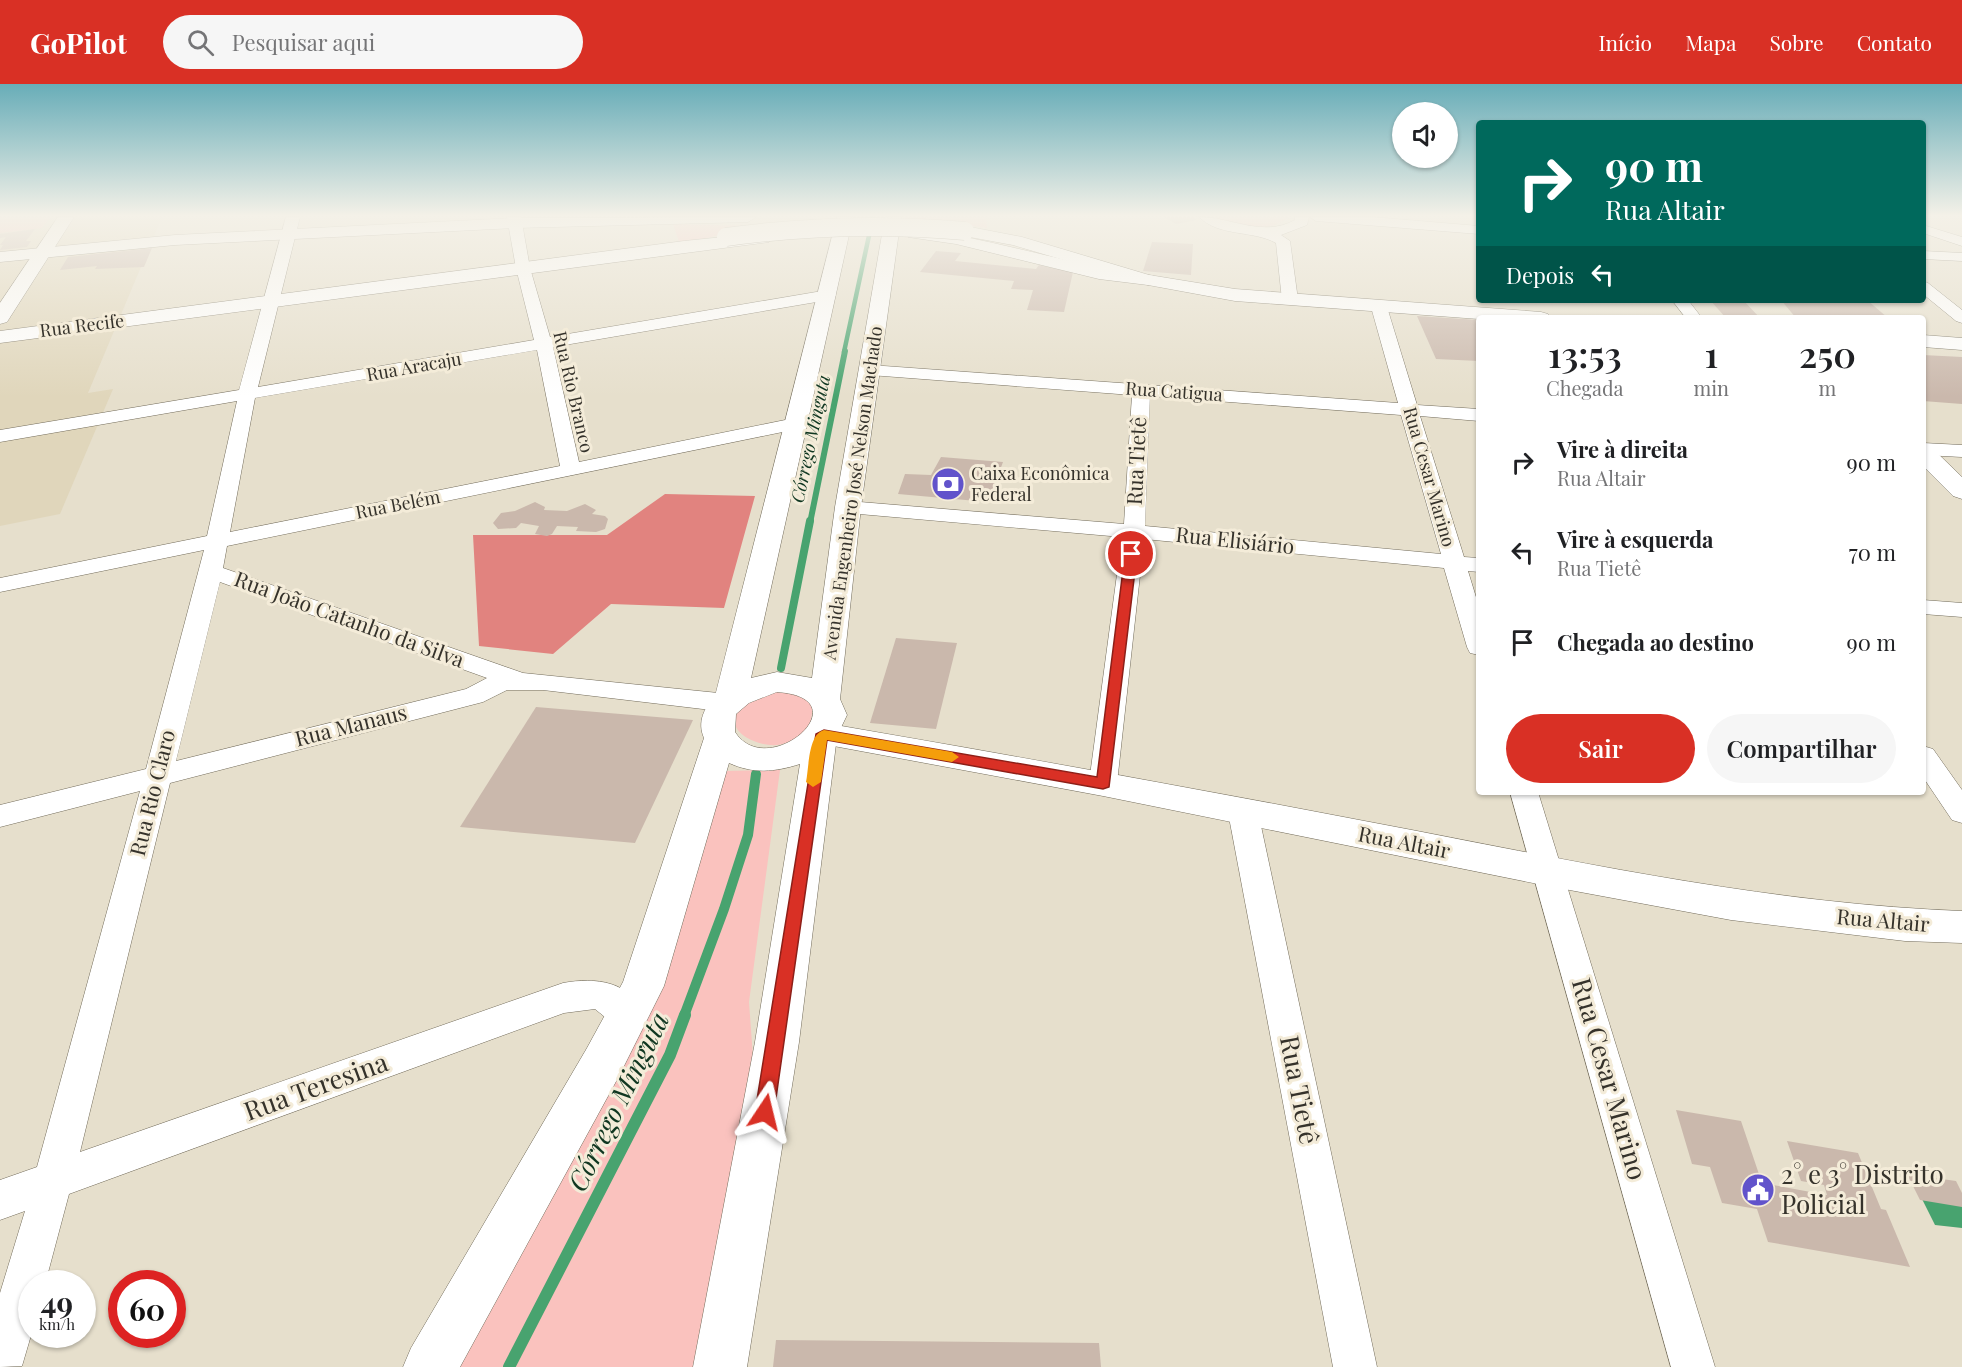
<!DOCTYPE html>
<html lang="pt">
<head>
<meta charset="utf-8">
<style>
	:root { --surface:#fff; --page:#f6f6f6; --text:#202124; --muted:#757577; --accent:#d93025 }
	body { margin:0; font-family:"Playfair Display",serif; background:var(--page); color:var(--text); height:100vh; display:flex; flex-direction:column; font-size:22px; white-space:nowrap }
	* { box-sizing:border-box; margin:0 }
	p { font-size:20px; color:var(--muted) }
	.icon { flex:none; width:33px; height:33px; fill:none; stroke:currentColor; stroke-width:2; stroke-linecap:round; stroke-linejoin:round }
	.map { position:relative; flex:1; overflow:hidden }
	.details { position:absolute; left:1476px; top:231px; width:450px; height:480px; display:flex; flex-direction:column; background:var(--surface); border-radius:6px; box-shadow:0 2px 4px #0004 }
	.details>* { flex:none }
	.top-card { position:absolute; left:1476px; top:36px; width:450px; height:183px; border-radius:6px; box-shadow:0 2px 4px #0004; background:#00695c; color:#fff; overflow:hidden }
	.controls { position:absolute; left:1392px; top:18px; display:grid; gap:12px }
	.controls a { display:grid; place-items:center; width:66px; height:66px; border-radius:50%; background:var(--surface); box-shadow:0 2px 4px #0004; font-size:30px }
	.speed { position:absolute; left:18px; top:1186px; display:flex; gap:12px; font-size:30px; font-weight:700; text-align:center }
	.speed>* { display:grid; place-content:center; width:78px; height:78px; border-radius:50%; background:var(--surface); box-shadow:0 2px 4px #0004; line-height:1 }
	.speed small { font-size:15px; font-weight:400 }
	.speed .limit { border:9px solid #d22; background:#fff; color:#111 }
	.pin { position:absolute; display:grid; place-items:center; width:51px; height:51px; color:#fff; margin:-26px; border:3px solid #fff; border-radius:50%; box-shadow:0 2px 6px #0007 }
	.me { position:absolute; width:66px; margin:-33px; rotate:10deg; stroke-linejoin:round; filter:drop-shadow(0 0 4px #0008) }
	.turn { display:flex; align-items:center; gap:21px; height:126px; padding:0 30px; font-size:27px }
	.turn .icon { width:78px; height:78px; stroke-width:2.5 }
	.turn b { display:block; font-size:42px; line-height:51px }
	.then { display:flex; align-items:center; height:57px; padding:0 30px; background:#0003; gap:12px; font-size:22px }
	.eta { display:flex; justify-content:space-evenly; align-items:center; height:102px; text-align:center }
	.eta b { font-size:36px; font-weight:600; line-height:42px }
	.action { display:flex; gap:12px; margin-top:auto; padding:12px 30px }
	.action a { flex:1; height:69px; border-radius:36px; background:var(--accent); color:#fff; font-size:24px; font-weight:600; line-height:69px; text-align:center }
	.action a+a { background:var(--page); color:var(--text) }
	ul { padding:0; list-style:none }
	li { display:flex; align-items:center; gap:18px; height:90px; padding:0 30px }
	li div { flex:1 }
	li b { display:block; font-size:22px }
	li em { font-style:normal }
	header { display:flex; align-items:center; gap:36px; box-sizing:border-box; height:84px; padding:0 30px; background:var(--accent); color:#fff }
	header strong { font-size:28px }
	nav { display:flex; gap:33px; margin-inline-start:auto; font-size:21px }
	.search { width:420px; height:54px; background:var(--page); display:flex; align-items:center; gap:15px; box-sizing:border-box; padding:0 21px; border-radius:33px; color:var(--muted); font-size:22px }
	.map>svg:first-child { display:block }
	.built { fill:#e0d6bb }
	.green { fill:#fac2be }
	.forest { fill:#e1837f }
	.water { fill:#48a36f }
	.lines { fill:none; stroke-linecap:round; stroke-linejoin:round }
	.stream-far4 { stroke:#48a36f; stroke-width:4.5 }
	.stream-far3 { stroke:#48a36f; stroke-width:6 }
	.stream-far2 { stroke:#48a36f; stroke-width:8 }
	.stream-far1 { stroke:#48a36f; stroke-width:10 }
	.stream { stroke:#48a36f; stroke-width:12 }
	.building { fill:#cab8ac }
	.minor-casing { stroke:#736c5b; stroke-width:1 }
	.tertiary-casing { stroke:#736c5b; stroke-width:1 }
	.secondary-casing { stroke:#736c5b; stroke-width:1 }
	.primary-casing { stroke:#736c5b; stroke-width:1 }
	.minor { fill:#fff; fill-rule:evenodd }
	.tertiary { fill:#fff; fill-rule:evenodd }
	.secondary { fill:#fff; fill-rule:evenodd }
	.primary { fill:#fff; fill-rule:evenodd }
	.secondary-bridge-casing { stroke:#736c5b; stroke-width:19; stroke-linecap:butt }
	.secondary-bridge { stroke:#fff; stroke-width:18 }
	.route { fill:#d93025; stroke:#8d1f18; stroke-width:1.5 }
	.slow { fill:#f59e0b }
	.labels { text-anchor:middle; stroke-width:6; stroke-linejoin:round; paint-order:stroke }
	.far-street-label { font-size:18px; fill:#35322b; stroke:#f4ecd9 }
	.far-water-label { font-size:18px; font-style:italic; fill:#103721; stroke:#f4ecd9 }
	.far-poi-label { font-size:18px; fill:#35322b; stroke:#f4ecd9; text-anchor:start }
	.street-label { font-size:21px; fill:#35322b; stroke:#f4ecd9 }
	.near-street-label { font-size:26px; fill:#35322b; stroke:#f4ecd9 }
	.near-poi-label { font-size:26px; fill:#35322b; stroke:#f4ecd9; text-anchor:start }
	.near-water-label { font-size:27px; font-style:italic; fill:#103721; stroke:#f4ecd9 }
</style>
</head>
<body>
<header>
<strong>GoPilot</strong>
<div class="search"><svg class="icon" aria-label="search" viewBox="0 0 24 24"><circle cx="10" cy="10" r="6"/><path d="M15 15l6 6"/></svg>Pesquisar aqui</div>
<nav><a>Início</a><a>Mapa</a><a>Sobre</a><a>Contato</a></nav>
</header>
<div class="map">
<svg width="1962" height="1283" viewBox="0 0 1962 1283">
	<rect width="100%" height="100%" fill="#e6dfcc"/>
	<!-- built -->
	<polygon class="built" points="0,133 162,133 88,309 113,305 60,430 0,442"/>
	<!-- green -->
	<g class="green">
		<polygon points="0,133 50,133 42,144 0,149"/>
		<polygon points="986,133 987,144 905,134 905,133"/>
		<path d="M1212 133H1288C1269 152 1234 140 1212 133Z"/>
		<polygon points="673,140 754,142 680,161"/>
		<path d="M774 608 796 609 813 620 810 645C799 652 790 660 777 661 755 663 717 644 744 622 752 615 765 612 774 608Z"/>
		<polygon points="780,686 749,918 755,1001 699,1283 448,1283 722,687"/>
	</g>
	<!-- forest -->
	<polygon class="forest" points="665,410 755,412 724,524 611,520 553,570 479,562 473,451 607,451"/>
	<!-- water -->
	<polygon class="water" points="1917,1105 1962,1117 1962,1144 1935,1141"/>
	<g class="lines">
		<!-- stream-far4 -->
		<polyline class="stream-far4" points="844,268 873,133"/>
		<!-- stream-far3 -->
		<polyline class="stream-far3" points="810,439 845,267"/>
		<!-- stream-far2 -->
		<polyline class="stream-far2" points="781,584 810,437"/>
		<!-- stream-far1 -->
		<polyline class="stream-far1" points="684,932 724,825 748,751 756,690"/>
		<!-- stream -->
		<polyline class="stream" points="509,1283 670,971 685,931"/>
	</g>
	<!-- building -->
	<g class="building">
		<polygon points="1164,133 1192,133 1197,136 1176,140"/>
		<polygon points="35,145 26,157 31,157 27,163 0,166 3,161 0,161 6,153 0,154 0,150"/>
		<polygon points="1152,158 1193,160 1191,191 1143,187"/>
		<polygon points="152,164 144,183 95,185 97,182 60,186 68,173"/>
		<polygon points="936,167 961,169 955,177 1036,185 1039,181 1073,188 1064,228 1027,226 1033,206 1011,205 1014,197 920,188"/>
		<polygon points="1710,216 1743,216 1760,234 1726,234"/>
		<polygon points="1781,216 1867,216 1888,234 1796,234"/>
		<polygon points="1417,232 1479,236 1479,277 1436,275"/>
		<polygon points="1923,271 1962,273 1962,320 1923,317"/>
		<polygon points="941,373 1003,378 988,418 898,410 905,390 931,391"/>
		<polygon points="535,418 545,423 544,426 567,427 585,420 596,426 592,430 605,432 608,435 605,445 596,448 576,447 578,443 557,442 552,450 547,452 535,450 539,442 521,439 516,444 498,445 493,439 501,429 515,427"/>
		<polygon points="896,554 957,559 936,645 870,639"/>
		<polygon points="536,623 693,636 635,759 460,743"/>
		<polygon points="1676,1026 1741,1037 1762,1099 1827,1111 1824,1101 1801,1097 1787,1057 1858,1069 1881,1125 1886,1126 1910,1183 1768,1158 1757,1125 1722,1119 1710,1083 1692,1080"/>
		<polygon points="1907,1090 1956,1097 1962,1109 1962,1123 1920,1116"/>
		<polygon points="776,1256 1099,1259 1101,1283 773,1283"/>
	</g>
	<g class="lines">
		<defs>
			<g id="minor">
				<path d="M286 133H300L258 303 534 256 516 184 507 133H521L530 184 550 253 828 206 833 208 836 211 833 214 828 216 553 263 579 378 795 334 802 336 804 340 802 344 227 462 223 484 523 589 728 610 737 613 741 619 737 625 728 628 543 606H507L483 618 170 699 80 1068 563 899C596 893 630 897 645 931L640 942 628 946 616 942 595 925 564 929 69 1110 45 1200H32V1248L22 1282 0 1283V1209L25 1127 0 1136V1096L37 1083 140 707 0 743V721L146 685 204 466 0 508V494L207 452 237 317 0 358V346L239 306ZM537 266 560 382 230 448 255 314ZM220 498 487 594 466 605 176 677Z"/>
				<path d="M1199 133C1232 133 1262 154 1295 136V133H1309L1307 141 1281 151 1290 157 1298 216 1295 219H1285L1282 216 1276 159C1253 146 1219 153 1199 133Z"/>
				<polygon points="1310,133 1372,133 1479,142 1479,150 1316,137"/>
				<polygon points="1923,141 1962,153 1962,162 1923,149"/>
				<polygon points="1923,167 1962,169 1962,177 1923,175"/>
				<polygon points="1923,197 1928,199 1962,226 1962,239 1956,237 1923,210"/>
				<polygon points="1672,216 1688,216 1702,234 1686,234"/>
				<path d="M1379 218 1387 223 1417 321 1479 325V337L1420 332 1464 473 1479 474V488L1468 487 1479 523V571L1470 569 1467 563 1444 484 1144 455 1117 699 1113 706 1103 709 1093 706 1089 699 1122 453 848 429 841 427 837 423 841 419 848 417 1124 440 1132 311 870 291 864 290 861 286 864 282 870 281 1398 319 1371 223ZM1150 312 1401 331 1441 470 1145 442Z"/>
				<polygon points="1923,359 1962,361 1962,373 1923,371"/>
				<polygon points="1923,516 1962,519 1962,533 1923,530"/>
				<polygon points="1923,662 1933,665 1962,706 1962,739 1952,736 1923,693"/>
				<polygon points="1510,708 1538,708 1715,1283 1671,1283"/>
				<polygon points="1243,717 1253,720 1258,728 1377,1283 1333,1283 1228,728 1233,720"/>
			</g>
			<g id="tertiary">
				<polygon points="58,133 74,133 7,238 0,240 0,219"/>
				<polygon points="1923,361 1931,363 1962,393 1962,415 1953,412 1923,382"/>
				<path d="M824 639C1022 673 1220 709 1417 747 1597 782 1779 820 1962 827V859L1905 857 1731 836 1548 802 1103 712 812 658 807 650 812 642Z"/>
			</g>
			<g id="secondary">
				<polygon points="756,133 748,138 515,144 175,161 0,178 0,168 175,151 515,134"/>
				<polygon points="965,142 1022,153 1149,191 1235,205 1541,228 1548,230 1551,234 1479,235 1235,217 1148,201 1013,161 959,151 957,147"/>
				<polygon points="763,149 769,150 771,154 769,158 0,259 0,247 684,157"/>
				<polygon points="1923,251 1962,254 1962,266 1923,263"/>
			</g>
			<g id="primary">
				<path d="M837 133H853L751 594 777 588 812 594 835 423 885 133H901L861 423 840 615 847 631 837 652 799 958 747 1283H693L755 958 800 680C775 688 753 690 729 679L664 902 619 992 460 1283H403L411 1264 587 964 623 898 704 654C697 638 704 624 715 612ZM777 608C865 614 768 699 735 648L736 630 749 619Z"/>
				<path d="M914 144C993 155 1069 181 1148 191L1154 192 1157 196 1154 200 1148 201 1099 195 956 160 908 153 906 149Z"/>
			</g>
		</defs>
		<!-- minor casing -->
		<use href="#minor" class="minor-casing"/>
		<!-- tertiary casing -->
		<use href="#tertiary" class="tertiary-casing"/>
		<!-- secondary casing -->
		<use href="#secondary" class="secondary-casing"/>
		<!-- primary casing -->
		<use href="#primary" class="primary-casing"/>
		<!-- minor -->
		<use href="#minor" class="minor"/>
		<!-- tertiary -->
		<use href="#tertiary" class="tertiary"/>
		<!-- secondary -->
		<use href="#secondary" class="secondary"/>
		<!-- primary -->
		<use href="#primary" class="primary"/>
		<defs>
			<path id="secondary-bridge" d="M726 153C806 142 885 140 965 147"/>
		</defs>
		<!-- secondary-bridge casing -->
		<use href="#secondary-bridge" class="secondary-bridge-casing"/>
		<!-- secondary-bridge -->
		<use href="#secondary-bridge" class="secondary-bridge"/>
	</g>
	<!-- sky -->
	<linearGradient id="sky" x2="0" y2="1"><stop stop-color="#68adb8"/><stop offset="0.42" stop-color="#f4f1e8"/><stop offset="1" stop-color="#f4f1e8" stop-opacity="0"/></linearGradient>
	<rect width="1962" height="313" fill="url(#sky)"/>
	<!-- route -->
	<polygon class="route" points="1131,466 1137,470 1109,703 1103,705 827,656 774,1028 771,1034 765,1036 758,1034 755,1028 816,650 824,646 1097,693 1125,470"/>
	<!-- slow -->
	<path class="slow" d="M824 646 952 668 959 673 952 678 827 656 821 698 813 703 806 698C809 684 808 650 824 646Z"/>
	<!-- icons -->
	<defs>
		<symbol id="bank-disc" viewBox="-11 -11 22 22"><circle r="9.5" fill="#6153cb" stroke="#f4ecd9"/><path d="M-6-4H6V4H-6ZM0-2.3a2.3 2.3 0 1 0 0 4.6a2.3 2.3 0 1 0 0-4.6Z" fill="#fff"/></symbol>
		<symbol id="civic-disc" viewBox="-11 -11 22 22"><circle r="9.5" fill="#6153cb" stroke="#f4ecd9"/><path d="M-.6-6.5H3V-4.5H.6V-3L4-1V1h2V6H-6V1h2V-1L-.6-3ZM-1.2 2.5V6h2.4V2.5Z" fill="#fff"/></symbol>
	</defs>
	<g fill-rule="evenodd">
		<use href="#bank-disc" x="929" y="381" width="38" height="38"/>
		<use href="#civic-disc" x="1739" y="1087" width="38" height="38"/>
	</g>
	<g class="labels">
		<!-- far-street labels -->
		<g class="far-street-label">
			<text transform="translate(82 242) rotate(-7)" y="6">Rua Recife</text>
			<text transform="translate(414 283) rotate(-10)" y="6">Rua Aracaju</text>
			<text transform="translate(573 308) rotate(77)" y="6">Rua Rio Branco</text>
			<text transform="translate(1174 308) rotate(4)" y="6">Rua Catigua</text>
			<text transform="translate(1429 393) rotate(74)" y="6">Rua Cesar Marino</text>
			<text transform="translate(853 409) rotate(-82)" y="6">Avenida Engenheiro José Nelson Machado</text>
			<text transform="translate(398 421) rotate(-11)" y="6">Rua Belém</text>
		</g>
		<!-- far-water labels -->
		<g class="far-water-label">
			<text transform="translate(811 355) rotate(-78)" y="6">Córrego Minguta</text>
		</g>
		<!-- far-poi labels -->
		<g class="far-poi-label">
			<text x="971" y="396">Caixa Econômica<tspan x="971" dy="21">Federal</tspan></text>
		</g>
		<!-- street labels -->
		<g class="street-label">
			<text transform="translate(1137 377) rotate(-87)" y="7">Rua Tietê</text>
			<text transform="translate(1235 457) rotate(6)" y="7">Rua Elisiário</text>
			<text transform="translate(349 536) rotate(20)" y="7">Rua João Catanho da Silva</text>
			<text transform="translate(351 642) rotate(-14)" y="7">Rua Manaus</text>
			<text transform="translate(153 709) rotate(-76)" y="7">Rua Rio Claro</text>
			<text transform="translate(1404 759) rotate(11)" y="7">Rua Altair</text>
			<text transform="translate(1883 837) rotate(5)" y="7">Rua Altair</text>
		</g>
		<!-- near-street labels -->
		<g class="near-street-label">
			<text transform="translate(1609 995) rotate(74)" y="9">Rua Cesar Marino</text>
			<text transform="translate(316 1003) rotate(-20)" y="9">Rua Teresina</text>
			<text transform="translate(1299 1006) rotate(79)" y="9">Rua Tietê</text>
		</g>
		<!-- near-poi labels -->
		<g class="near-poi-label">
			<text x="1781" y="1100">2° e 3° Distrito<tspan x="1781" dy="30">Policial</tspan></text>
		</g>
		<!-- near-water labels -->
		<g class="near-water-label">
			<text transform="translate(619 1018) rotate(-64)" y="9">Córrego Minguta</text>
		</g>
	</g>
</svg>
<div class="controls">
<a><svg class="icon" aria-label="sound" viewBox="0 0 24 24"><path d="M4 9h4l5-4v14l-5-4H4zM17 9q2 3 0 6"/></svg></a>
</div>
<div class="speed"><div>49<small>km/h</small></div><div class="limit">60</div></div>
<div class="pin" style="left:1131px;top:470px;background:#d93025"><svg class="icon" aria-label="arrive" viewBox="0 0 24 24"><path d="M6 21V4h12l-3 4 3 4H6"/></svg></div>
<svg class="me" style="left:765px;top:1028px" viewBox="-20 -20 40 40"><path d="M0-17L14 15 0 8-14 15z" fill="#d93025" stroke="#fff" stroke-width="4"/></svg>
<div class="top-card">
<div class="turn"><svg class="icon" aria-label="right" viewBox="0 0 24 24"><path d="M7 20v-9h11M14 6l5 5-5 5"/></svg><div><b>90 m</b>Rua Altair</div></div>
<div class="then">Depois<svg class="icon" aria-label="left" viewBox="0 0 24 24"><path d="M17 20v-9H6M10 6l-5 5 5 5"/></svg></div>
</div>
<section class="details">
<div class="eta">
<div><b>13:53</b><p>Chegada</p></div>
<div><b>1</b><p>min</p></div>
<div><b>250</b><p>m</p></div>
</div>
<ul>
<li><svg class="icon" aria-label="right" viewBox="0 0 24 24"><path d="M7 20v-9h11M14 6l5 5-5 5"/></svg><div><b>Vire à direita</b><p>Rua Altair</p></div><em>90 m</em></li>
<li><svg class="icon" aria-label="left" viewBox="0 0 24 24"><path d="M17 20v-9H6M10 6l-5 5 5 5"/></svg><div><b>Vire à esquerda</b><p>Rua Tietê</p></div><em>70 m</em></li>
<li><svg class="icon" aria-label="arrive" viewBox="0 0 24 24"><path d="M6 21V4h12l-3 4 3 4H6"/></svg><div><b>Chegada ao destino</b></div><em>90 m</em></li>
</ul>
<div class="action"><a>Sair</a><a>Compartilhar</a></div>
</section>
</div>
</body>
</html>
